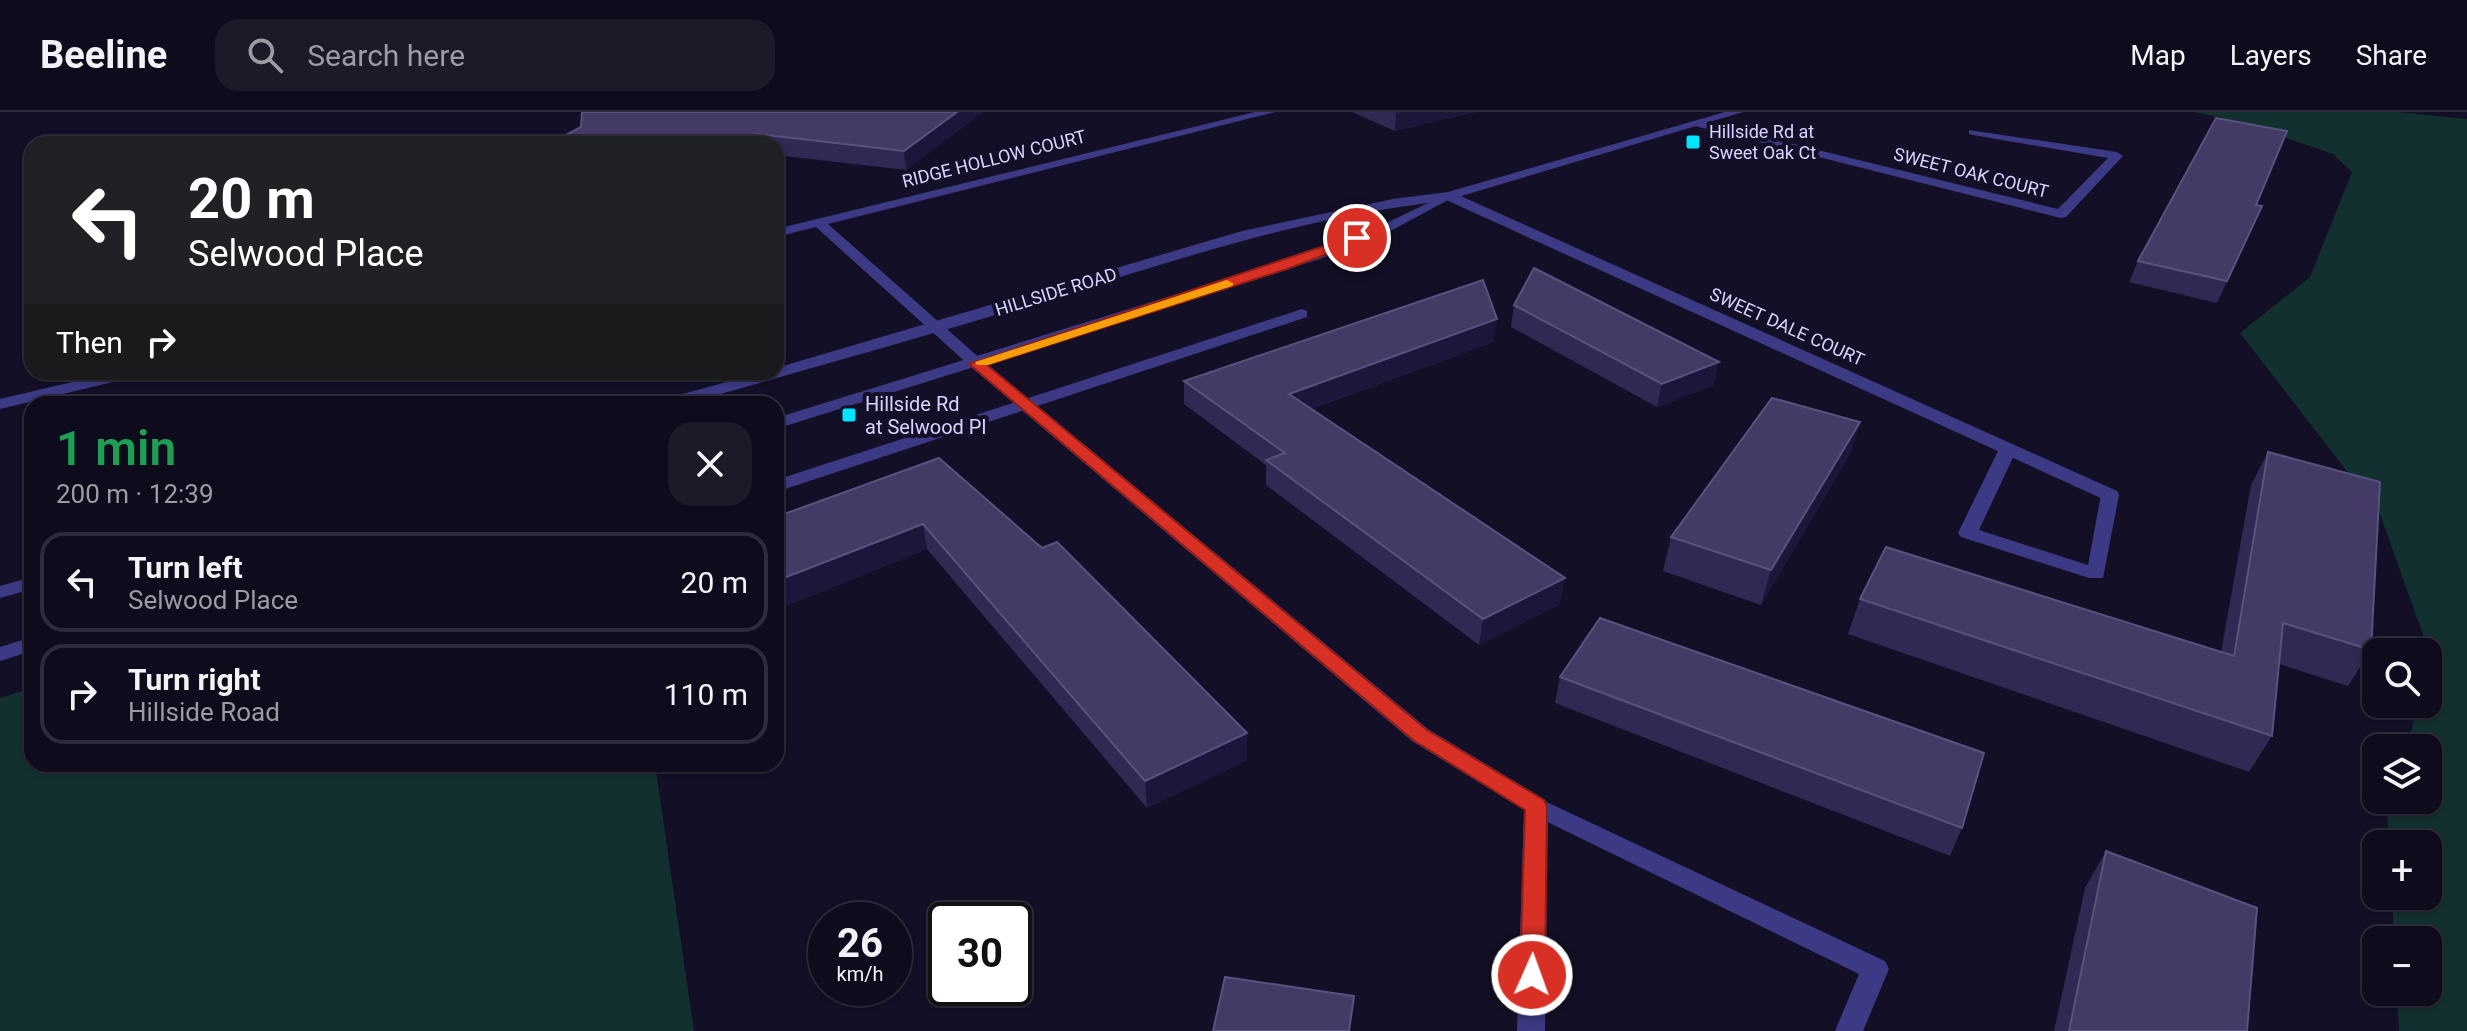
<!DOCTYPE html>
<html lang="en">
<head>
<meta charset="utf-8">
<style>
	:root { --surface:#0e0b1c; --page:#1c1929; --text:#f1f3f6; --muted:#9b9ba3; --line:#2e2b3b }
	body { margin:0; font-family:Roboto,sans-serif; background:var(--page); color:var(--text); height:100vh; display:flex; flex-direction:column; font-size:30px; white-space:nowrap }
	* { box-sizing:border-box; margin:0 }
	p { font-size:26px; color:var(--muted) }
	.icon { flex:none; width:44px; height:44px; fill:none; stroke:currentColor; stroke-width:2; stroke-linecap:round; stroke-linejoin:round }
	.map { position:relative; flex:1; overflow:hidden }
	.details { position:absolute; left:24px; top:284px; width:760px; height:376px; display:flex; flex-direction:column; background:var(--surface); border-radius:24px; box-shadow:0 2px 6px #0004,0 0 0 2px var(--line) }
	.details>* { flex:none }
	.hud { position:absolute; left:24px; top:24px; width:760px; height:244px; border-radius:24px; box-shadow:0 2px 6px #0004,0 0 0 2px var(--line); background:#202124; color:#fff; overflow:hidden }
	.buttons { position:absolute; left:2362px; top:526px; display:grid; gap:16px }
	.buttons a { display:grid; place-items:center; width:80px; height:80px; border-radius:16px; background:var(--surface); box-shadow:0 2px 6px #0004,0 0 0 2px var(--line); font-size:40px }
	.speed { position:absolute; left:808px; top:790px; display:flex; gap:16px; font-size:40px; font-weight:700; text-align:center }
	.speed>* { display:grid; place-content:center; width:104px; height:104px; border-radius:50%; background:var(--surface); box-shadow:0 2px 6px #0004,0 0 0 2px var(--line); line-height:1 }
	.speed small { font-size:20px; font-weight:400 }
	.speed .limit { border:4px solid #111; border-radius:12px; background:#fff; color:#111 }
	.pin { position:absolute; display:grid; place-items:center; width:68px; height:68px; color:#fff; margin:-34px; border:4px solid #fff; border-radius:50%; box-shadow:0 2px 8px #0007 }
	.me { position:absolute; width:88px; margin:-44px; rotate:2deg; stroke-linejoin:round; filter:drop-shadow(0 0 6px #0008) }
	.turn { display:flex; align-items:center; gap:28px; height:168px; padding:0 32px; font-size:36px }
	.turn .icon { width:104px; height:104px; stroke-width:2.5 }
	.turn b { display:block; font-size:56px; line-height:68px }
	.then { display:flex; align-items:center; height:76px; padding:0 32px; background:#0003; gap:16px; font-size:30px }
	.round { display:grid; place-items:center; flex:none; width:84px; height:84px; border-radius:24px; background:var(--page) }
	.head { display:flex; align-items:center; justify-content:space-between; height:136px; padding:0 32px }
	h1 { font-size:48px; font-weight:600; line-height:60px; color:#1e9e55 }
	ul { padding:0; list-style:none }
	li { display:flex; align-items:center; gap:24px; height:100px; margin:0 16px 12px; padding:0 16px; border:4px solid var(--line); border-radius:24px }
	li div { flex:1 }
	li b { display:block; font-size:30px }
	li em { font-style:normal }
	header { display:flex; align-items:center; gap:48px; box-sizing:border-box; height:112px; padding:0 40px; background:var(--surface); border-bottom:2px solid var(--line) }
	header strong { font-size:38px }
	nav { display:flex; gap:44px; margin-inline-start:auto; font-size:28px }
	.search { width:560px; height:72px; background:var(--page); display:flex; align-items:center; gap:20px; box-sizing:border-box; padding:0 28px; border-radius:24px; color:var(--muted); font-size:30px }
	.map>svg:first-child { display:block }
	.green { fill:#12302f }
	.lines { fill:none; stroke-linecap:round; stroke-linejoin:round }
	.service { fill:#3d3a85; fill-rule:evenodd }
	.minor { fill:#3d3a85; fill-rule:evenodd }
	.tertiary { fill:#3d3a85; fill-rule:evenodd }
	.wall { fill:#312854 }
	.shaded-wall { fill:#1d163a }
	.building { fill:#433a66; stroke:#5a527e; stroke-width:2 }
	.route { fill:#d93025; stroke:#8d1f18; stroke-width:2 }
	.slow { fill:#f59e0b }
	.poi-dot { fill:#00e5ff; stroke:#130f26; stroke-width:3 }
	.labels { text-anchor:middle; stroke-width:8; stroke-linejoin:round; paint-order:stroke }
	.far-poi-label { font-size:18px; fill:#d9d4ff; stroke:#130f26; text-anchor:start }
	.far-street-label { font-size:18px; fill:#d9d4ff; stroke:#130f26 }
	.poi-label { font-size:20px; fill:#d9d4ff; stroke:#130f26; text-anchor:start }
</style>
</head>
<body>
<header>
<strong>Beeline</strong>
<div class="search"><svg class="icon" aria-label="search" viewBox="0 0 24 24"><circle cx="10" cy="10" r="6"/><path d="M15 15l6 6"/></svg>Search here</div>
<nav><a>Map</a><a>Layers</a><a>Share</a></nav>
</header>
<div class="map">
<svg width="2467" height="919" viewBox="0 0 2467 919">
	<rect width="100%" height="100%" fill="#130f26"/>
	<!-- green -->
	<g class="green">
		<polygon points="2194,0 2398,0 2467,7 2467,919 2399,919 2397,880 2428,880 2428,828 2394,828 2392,784 2428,784 2428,732 2389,732 2387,700 2391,688 2428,688 2428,636 2406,636 2419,592 2428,592 2428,560 2432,548 2380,402 2240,221 2310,165 2352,60 2333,42 2236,9"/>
		<polygon points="32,576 32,652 655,652 694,919 0,919 0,586"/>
	</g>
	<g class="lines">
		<!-- service -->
		<g class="service">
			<polygon points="1302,197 1307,199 1307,205 776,380 776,368"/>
			<polygon points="2008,332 2017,337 1979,418 2088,453 2101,383 2103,379 2117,379 2119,383 2103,466 2089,466 1961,425 1958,421 1999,337"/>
			<polygon points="1536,685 1885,849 1889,857 1863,919 1835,919 1859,862 1527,700 1524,694 1527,688"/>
		</g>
		<!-- minor -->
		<g class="minor">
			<polygon points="1255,0 1275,0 828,112 983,249 1428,617 1545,688 1548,694 1545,919 1517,919 1524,698 1412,629 971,255 816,115 776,125 776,117"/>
			<polygon points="1699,9 2058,97 2108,46 1973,23 1969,22 1969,18 2117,40 2123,44 2066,105 2061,106 1695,14 1693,12"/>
			<polygon points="250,24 288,32 233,32"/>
			<polygon points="1444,81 1454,81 2117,379 2119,383 2117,387 2103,387 1444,87"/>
			<polygon points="115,260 144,260 142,263 0,297 0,287"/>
		</g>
		<!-- tertiary -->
		<g class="tertiary">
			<path d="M1725 0H1743L1448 88 1385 122 1320 147 782 315 776 316V306L1310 141 1376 116 1428 91C1299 107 1176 148 1052 186 930 223 808 257 686 292H659L661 288 763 260H776V256L1242 119 1393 87 1448 80Z"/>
			<polygon points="32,465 32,477 0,486 0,474"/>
			<polygon points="32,525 32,539 0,549 0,535"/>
		</g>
	</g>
	<!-- wall -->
	<g class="wall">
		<polygon points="582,0 983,0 906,58 776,43 776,32 549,32 581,15"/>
		<polygon points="1352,0 1475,0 1395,19"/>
		<polygon points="2262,94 2217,191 2129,170 2138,149"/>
		<polygon points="1514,193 1714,273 1657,295 1511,215"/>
		<polygon points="1494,230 1311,297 1560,492 1479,533 1266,373 1266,353 1184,292 1184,269"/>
		<polygon points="1860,310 1850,342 1761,493 1663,459 1671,425"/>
		<polygon points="2268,340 2371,538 2348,574 2279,552 2272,624 2249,660 1848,522 1860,487 2221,540 2251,373"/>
		<polygon points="939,346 1247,648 1147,696 927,437 776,498"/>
		<polygon points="1560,565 1962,716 1950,744 1555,591"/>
		<polygon points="2106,739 2247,919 2054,919 2085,776"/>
	</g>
	<!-- shaded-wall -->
	<g class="shaded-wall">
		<polygon points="957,0 983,0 906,58 904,39"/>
		<polygon points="1400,0 1475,0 1395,19 1396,1"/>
		<polygon points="757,22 759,32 742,32"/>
		<polygon points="1497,207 1494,230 1288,305 1289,282"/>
		<polygon points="1719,250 1714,273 1657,295 1662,272"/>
		<polygon points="1860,310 1850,342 1761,493 1771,458"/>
		<polygon points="923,412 927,437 776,498 776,469"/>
		<polygon points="1565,466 1560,492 1479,533 1483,507"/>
		<polygon points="1247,621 1247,648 1147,696 1145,669"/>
	</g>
	<!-- building -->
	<g class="building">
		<polygon points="582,0 957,0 904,39 757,22 742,32 549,32 581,15"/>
		<polygon points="2216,6 2287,19 2256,93 2262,94 2227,169 2138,149"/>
		<polygon points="1534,156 1719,250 1662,272 1514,193"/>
		<polygon points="1483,168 1497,207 1289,282 1565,466 1483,507 1266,348 1285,341 1184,269"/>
		<polygon points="1772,286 1860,310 1771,458 1671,425"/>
		<polygon points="2268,340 2380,370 2371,538 2283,511 2272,624 1860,487 1886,435 2234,544"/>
		<polygon points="939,346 1042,436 1057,430 1247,621 1145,669 923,412 776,469 776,405"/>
		<polygon points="1600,506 1984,641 1962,716 1560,565"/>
		<polygon points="2106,739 2257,796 2247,919 2069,919"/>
		<polygon points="1225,865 1354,884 1349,919 1213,919"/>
	</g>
	<!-- route -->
	<polygon class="route" points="1357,123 1364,126 1362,129 1287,157 987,253 1427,618 1544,688 1547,694 1545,863 1541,870 1532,873 1523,870 1520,863 1525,698 1413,628 969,252"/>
	<!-- slow -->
	<polygon class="slow" points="1227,168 1234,172 1232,174 988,253 977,253 975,250"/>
	<!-- markers -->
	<g class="poi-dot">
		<rect x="1685" y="22" width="16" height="16" rx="4"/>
		<rect x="841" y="295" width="16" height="16" rx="4"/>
	</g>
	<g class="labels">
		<!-- far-poi labels -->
		<g class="far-poi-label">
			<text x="1709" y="26">Hillside Rd at<tspan x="1709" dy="21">Sweet Oak Ct</tspan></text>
		</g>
		<!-- far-street labels -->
		<g class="far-street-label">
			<text transform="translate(994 47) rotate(-14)" y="6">RIDGE HOLLOW COURT</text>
			<text transform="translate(1971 61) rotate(14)" y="6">SWEET OAK COURT</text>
			<text transform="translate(1056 180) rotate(-17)" y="6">HILLSIDE ROAD</text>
			<text transform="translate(1787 215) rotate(24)" y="6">SWEET DALE COURT</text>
		</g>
		<!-- poi labels -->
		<g class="poi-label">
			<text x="865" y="299">Hillside Rd<tspan x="865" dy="23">at Selwood Pl</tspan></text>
		</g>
	</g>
</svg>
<div class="buttons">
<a><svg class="icon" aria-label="search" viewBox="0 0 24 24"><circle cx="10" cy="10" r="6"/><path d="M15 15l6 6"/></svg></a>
<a><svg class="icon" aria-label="layers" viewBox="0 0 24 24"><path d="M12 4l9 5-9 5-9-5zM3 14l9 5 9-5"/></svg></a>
<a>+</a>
<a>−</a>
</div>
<div class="speed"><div>26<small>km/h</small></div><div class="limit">30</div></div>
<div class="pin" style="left:1357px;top:126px;background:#d93025"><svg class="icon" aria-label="arrive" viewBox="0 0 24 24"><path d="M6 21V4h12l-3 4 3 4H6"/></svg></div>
<svg class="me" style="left:1532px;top:863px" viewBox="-20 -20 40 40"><circle r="17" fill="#d93025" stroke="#fff" stroke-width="3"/><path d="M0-11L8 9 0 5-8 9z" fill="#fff"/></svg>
<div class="hud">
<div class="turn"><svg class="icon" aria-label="left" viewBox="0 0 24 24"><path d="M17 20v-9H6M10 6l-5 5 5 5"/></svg><div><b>20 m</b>Selwood Place</div></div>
<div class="then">Then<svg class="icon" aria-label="right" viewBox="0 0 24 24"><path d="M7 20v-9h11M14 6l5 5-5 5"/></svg></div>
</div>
<section class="details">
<div class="head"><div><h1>1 min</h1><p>200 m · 12:39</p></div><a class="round"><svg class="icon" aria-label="close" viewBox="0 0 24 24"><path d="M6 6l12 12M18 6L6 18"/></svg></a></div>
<ul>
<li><svg class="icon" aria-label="left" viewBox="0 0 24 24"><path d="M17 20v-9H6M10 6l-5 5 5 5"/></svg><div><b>Turn left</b><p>Selwood Place</p></div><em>20 m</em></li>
<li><svg class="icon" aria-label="right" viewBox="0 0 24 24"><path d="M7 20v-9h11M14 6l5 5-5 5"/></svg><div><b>Turn right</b><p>Hillside Road</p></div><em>110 m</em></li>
</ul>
</section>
</div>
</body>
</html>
